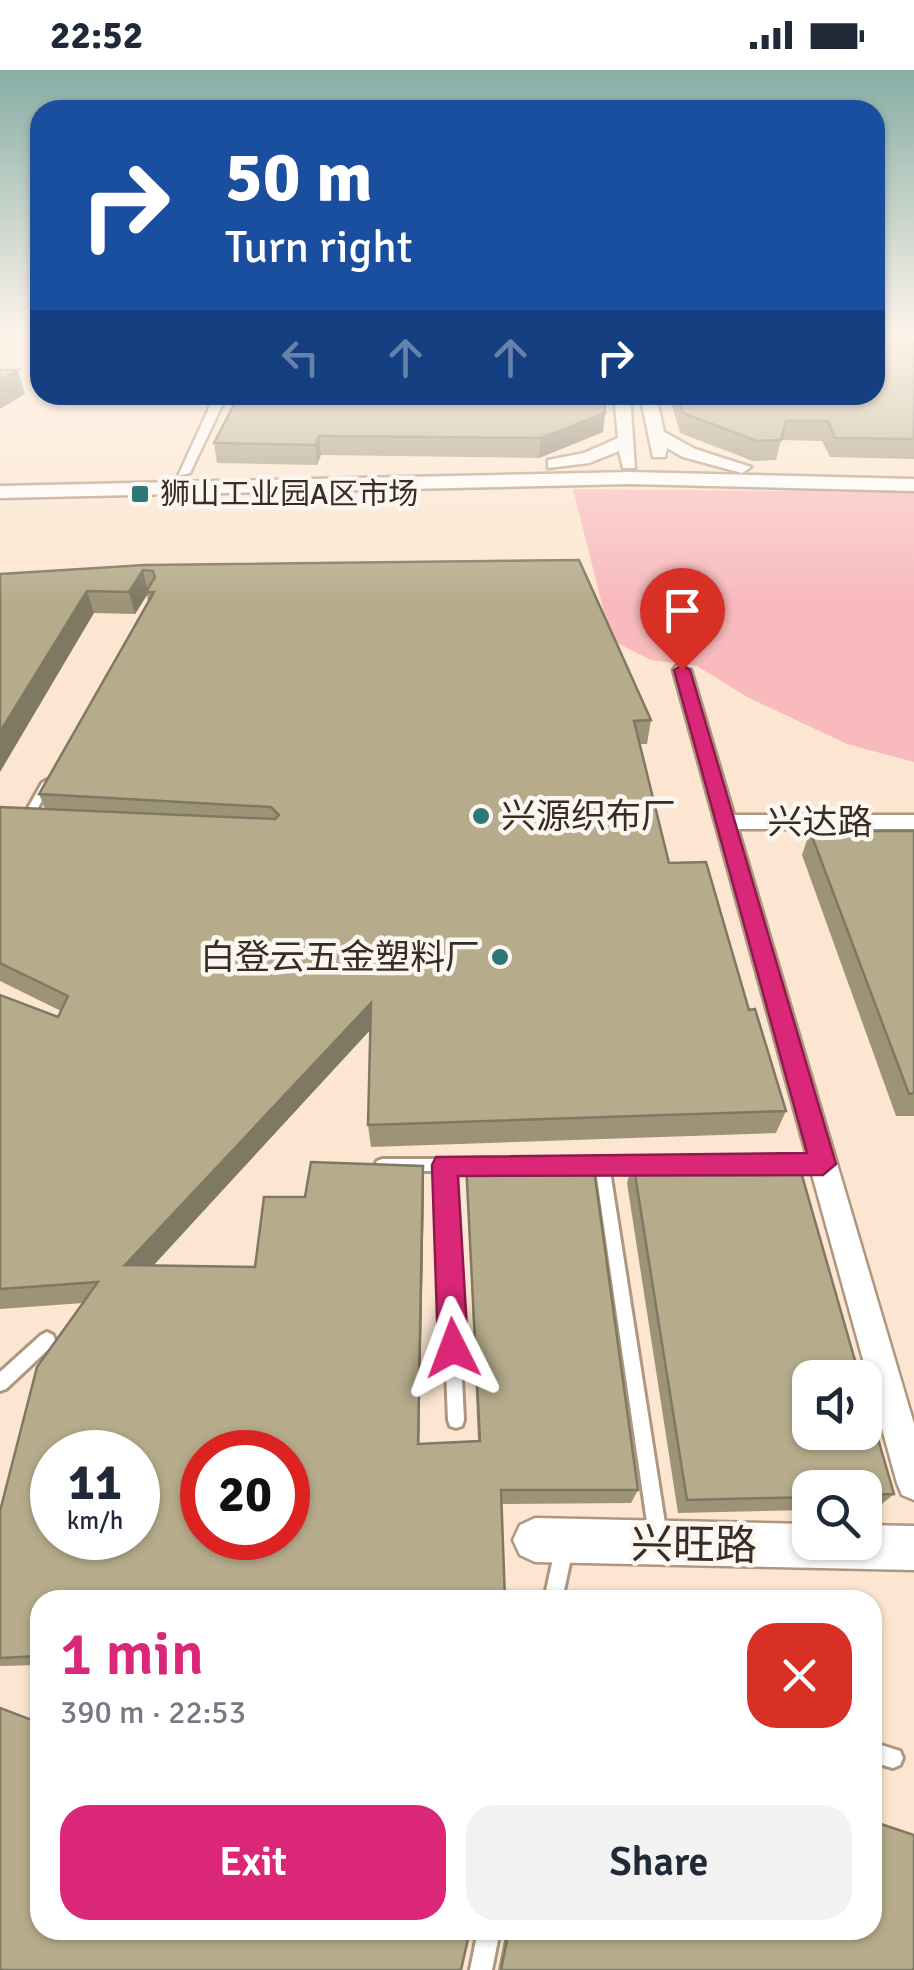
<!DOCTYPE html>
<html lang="en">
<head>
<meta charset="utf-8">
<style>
	:root { --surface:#fff; --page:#f2f2f3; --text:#1f2937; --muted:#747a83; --accent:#db2777 }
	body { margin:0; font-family:Signika,"Noto Sans SC",sans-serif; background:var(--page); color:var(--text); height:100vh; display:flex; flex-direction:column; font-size:38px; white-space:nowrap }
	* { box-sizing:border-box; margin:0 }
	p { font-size:32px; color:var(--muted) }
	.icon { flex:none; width:55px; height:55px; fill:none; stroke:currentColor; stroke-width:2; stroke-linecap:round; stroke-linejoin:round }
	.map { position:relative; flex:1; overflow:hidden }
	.panel { position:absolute; left:30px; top:1520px; width:852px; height:350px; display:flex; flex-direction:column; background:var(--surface); border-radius:30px; box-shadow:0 2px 8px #0004 }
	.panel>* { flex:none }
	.hud { position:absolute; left:30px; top:30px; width:855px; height:305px; border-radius:30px; box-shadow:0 2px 8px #0004; background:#1a4fa0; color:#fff; overflow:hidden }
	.fabs { position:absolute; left:792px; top:1290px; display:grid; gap:20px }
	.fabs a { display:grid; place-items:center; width:90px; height:90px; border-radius:20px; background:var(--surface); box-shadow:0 2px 8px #0004; font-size:50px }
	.speed { position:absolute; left:30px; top:1360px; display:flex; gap:20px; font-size:50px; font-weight:700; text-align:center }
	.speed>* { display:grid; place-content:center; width:130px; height:130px; border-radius:50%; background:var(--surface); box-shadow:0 2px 8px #0004; line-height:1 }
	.speed small { font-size:25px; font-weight:400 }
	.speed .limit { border:15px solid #d22; background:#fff; color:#111 }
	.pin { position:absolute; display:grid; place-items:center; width:85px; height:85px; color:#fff; margin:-102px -42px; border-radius:50% 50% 50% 0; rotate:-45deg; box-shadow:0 0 10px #0007 }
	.pin .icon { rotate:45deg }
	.me { position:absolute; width:110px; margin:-55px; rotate:357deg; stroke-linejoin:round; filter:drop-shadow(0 0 8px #0008) }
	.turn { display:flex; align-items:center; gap:35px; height:210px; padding:0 30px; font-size:45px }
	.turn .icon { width:130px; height:130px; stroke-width:2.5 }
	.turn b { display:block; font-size:70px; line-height:85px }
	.lanes { display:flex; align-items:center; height:95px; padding:0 30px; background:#0003; justify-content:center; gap:50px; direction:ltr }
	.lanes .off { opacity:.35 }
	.round { display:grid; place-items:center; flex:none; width:105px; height:105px; border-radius:30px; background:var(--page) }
	.summary { display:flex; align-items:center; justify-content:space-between; height:170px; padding:0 30px }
	h1 { font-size:60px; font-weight:600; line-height:75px; color:var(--accent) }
	.action { display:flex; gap:20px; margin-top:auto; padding:20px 30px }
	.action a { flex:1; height:115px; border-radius:30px; background:var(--accent); color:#fff; font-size:40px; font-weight:600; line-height:115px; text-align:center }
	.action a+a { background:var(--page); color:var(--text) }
	.status { display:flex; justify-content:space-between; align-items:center; height:70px; padding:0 50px; background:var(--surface); direction:ltr }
	.status svg { height:28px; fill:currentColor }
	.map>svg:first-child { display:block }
	.green { fill:#f8babd }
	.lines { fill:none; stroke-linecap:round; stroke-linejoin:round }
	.service-casing { stroke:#af967e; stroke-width:6 }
	.minor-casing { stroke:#af967e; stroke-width:5 }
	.tertiary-casing { stroke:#af967e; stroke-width:5 }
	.secondary-casing { stroke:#af967e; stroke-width:5 }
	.service { fill:#fff; fill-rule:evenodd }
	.minor { fill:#fff; fill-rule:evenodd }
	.tertiary { fill:#fff; fill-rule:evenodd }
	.secondary { fill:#fff; fill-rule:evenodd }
	.wall { fill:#9d9478 }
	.shaded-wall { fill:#7f7862 }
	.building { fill:#b6ac8c; stroke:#7f7862; stroke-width:2.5; fill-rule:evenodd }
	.route { fill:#db2777; stroke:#8e194d; stroke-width:2.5 }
	.poi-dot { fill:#2d7776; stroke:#fcf6f1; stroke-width:4 }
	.labels { text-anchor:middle; stroke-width:9; stroke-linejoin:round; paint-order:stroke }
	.far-poi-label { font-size:30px; fill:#372d23; stroke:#fcf6f1; text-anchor:start }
	.poi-label { font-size:35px; fill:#372d23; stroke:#fcf6f1; text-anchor:start }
	.street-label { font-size:35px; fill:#372d23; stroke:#fcf6f1 }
	.near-street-label { font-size:42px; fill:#372d23; stroke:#fcf6f1 }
</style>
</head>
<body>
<div class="status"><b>22:52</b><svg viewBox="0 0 49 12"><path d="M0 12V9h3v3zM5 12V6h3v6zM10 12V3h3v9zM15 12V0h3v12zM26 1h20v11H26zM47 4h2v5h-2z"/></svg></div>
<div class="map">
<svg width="914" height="1900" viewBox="0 0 914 1900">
	<rect width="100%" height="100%" fill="#fce6d1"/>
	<!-- green -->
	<polygon class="green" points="573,419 914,422 914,692 847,674 749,628 697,596 651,590 611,570"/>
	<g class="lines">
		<defs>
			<g id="service">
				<polygon points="47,710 52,713 30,752 25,755 21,754 20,752 42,713"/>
				<polygon points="382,1089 482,1089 487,1091 489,1095 487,1099 452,1101 464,1350 462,1356 456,1358 450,1356 448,1350 438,1101 382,1101 377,1099 375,1095 377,1091"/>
				<polygon points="577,1089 649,1089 654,1091 656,1095 654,1099 649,1101 610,1101 667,1466 664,1472 658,1475 652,1472 649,1466 596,1101 572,1099 570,1095 572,1091"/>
				<polygon points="47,1262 53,1265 55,1270 53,1275 6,1319 0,1321 0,1302 41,1265"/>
				<polygon points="564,1470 570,1473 573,1479 562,1530 544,1530 555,1479 558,1473"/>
				<polygon points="872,1672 900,1681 903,1688 900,1695 893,1698 872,1692"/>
				<polygon points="478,1860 500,1860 492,1900 470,1900"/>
			</g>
			<g id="minor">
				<polygon points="215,325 227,325 190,403 178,406"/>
				<polygon points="676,596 691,600 734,745 914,745 914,759 738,759 914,1354 914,1430 902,1425 897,1413 673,600"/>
			</g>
			<polygon id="tertiary" points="535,1448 810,1454 810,1472 865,1472 865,1455 914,1456 914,1500 535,1492 520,1485 513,1470 520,1455"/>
			<g id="secondary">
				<polygon points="614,325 630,325 635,398 623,398 619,381 589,393 548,398 548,390 584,383 618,368"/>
				<polygon points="640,325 656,325 664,362 695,379 751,397 742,403 683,387 667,378 665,387 653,387"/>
				<polygon points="630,402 914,409 914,421 630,414 0,428 0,416"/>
			</g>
		</defs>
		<!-- service casing -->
		<use href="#service" class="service-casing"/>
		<!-- minor casing -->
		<use href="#minor" class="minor-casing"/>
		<!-- tertiary casing -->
		<use href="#tertiary" class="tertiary-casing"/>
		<!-- secondary casing -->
		<use href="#secondary" class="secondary-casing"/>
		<!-- service -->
		<use href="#service" class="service"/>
		<!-- minor -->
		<use href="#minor" class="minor"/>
		<!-- tertiary -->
		<use href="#tertiary" class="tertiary"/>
		<!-- secondary -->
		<use href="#secondary" class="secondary"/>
	</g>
	<!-- wall -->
	<g class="wall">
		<polygon points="0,266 40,266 40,274 0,275"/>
		<polygon points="914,266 914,389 830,387 822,371 781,370 776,390 753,391 680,363 669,325 875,325"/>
		<polygon points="605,343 603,362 539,388 321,385 317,395 217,393 214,373"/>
		<polygon points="145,495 651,650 647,674 640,674 669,793 749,940 786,1041 776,1063 371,1077 368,1055 370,959 154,1195 255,1197 305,1127 424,1117 419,1374 478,1371 466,1092 638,1420 631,1433 502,1434 40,1530 40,1595 0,1596 0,1441 83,1233 0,1239 0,925 58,947 61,941 0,911 0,737 45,739 39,724 148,532 147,525 135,544 94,543 0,504"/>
		<polygon points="810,761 914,761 914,1046 896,1046 802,785"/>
		<polygon points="633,1092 894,1424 877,1438 865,1438 865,1418 810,1418 810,1440 678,1443 627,1113"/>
		<polygon points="506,1860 872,1860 914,1900 498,1900"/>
	</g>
	<!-- shaded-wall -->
	<g class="shaded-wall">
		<polygon points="18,300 25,324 0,339 0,310"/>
		<polygon points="605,343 603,362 539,388 541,368"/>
		<polygon points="319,366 321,385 317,395 315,375"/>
		<polygon points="143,500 148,522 146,522 147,525 135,544 129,522"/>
		<polygon points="87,521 94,543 0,702 0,662"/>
		<polygon points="371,933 374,956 136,1214 125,1195"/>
		<polygon points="423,1096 424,1117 419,1389 418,1374"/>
	</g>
	<!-- building -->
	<g class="building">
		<polygon points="875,266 914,266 914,369 835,368 828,351 786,351 781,370 757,371 683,343 677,325 875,325"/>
		<polygon points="0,300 18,300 0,310"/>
		<polygon points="239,325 604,325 605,343 541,368 319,366 315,375 214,373"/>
		<path d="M579 490 651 650 634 651 669 793 706 792 749 940 755 939 786 1041 368 1055 371 933 125 1195 255 1197 264 1127H305L311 1092 423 1096 418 1374 480 1371 466 1092H593L638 1420H501L505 1530H40V1586L0 1588V1441L37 1297 98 1212 0 1219V925L58 947 68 926 0 893V737L275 749 279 745 271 737 39 724 154 522H146L155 507 153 501 143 500 129 522 87 521 0 662V504L145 495ZM52 1382H138V1468H52ZM202 1382H288V1468H202Z"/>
		<polygon points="810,761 914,761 914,1023 909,1024"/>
		<polygon points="797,1088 860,1308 810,1308 810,1362 865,1362 865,1324 894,1424 865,1425 865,1418 810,1418 810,1427 687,1430 633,1092"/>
		<polygon points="0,1638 40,1653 40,1860 470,1860 461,1900 0,1900"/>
		<polygon points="872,1751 914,1765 914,1900 501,1900 509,1860 872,1860"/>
	</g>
	<!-- sky -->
	<linearGradient id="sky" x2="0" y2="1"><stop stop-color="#87aea5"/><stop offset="0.5" stop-color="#fef4ea"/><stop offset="1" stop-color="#fef4ea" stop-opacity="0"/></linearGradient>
	<rect width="914" height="532" fill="url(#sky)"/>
	<!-- route -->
	<polygon class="route" points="682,595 690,600 836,1094 823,1105 458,1106 468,1278 463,1288 453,1292 443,1288 438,1278 432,1095 436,1087 807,1083 674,600"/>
	<!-- markers -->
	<g class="poi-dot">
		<rect x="130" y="414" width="20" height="20" rx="5"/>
		<circle cx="481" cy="746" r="10"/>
		<circle cx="500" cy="887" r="10"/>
	</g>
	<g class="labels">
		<!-- far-poi labels -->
		<g class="far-poi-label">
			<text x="160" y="434">狮山工业园A区市场</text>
		</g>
		<!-- poi labels -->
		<g class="poi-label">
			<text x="501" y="758">兴源织布厂</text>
			<text x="480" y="899" text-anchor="end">白登云五金塑料厂</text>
		</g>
		<!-- street labels -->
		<g class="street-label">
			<text x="820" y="764">兴达路</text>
		</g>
		<!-- near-street labels -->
		<g class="near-street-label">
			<text transform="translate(694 1474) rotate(1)" y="15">兴旺路</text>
		</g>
	</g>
</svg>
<div class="fabs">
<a><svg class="icon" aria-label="sound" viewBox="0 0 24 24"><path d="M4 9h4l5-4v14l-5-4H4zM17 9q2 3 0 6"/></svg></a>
<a><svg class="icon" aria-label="search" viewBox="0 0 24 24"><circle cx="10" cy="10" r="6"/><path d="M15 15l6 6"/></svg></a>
</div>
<div class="speed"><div>11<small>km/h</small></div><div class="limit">20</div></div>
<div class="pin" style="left:682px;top:600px;background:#d93025"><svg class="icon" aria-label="arrive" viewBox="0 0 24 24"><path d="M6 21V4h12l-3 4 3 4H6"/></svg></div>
<svg class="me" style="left:453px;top:1278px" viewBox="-20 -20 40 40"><path d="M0-17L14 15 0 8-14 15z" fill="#db2777" stroke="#fff" stroke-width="4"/></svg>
<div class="hud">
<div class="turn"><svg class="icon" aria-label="right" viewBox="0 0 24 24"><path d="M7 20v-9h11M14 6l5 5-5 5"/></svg><div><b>50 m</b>Turn right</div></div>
<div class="lanes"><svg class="icon off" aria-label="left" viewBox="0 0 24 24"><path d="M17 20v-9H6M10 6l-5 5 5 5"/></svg><svg class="icon off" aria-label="ahead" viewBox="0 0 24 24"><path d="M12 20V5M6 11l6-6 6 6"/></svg><svg class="icon off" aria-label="ahead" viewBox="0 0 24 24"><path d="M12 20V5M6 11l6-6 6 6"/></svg><svg class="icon" aria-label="right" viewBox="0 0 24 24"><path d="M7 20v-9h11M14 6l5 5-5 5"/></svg></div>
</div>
<section class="panel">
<div class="summary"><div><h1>1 min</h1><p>390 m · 22:53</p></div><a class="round" style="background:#d93025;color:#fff"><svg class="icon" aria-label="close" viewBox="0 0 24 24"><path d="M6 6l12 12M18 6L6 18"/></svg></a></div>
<div class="action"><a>Exit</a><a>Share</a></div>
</section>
</div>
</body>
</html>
